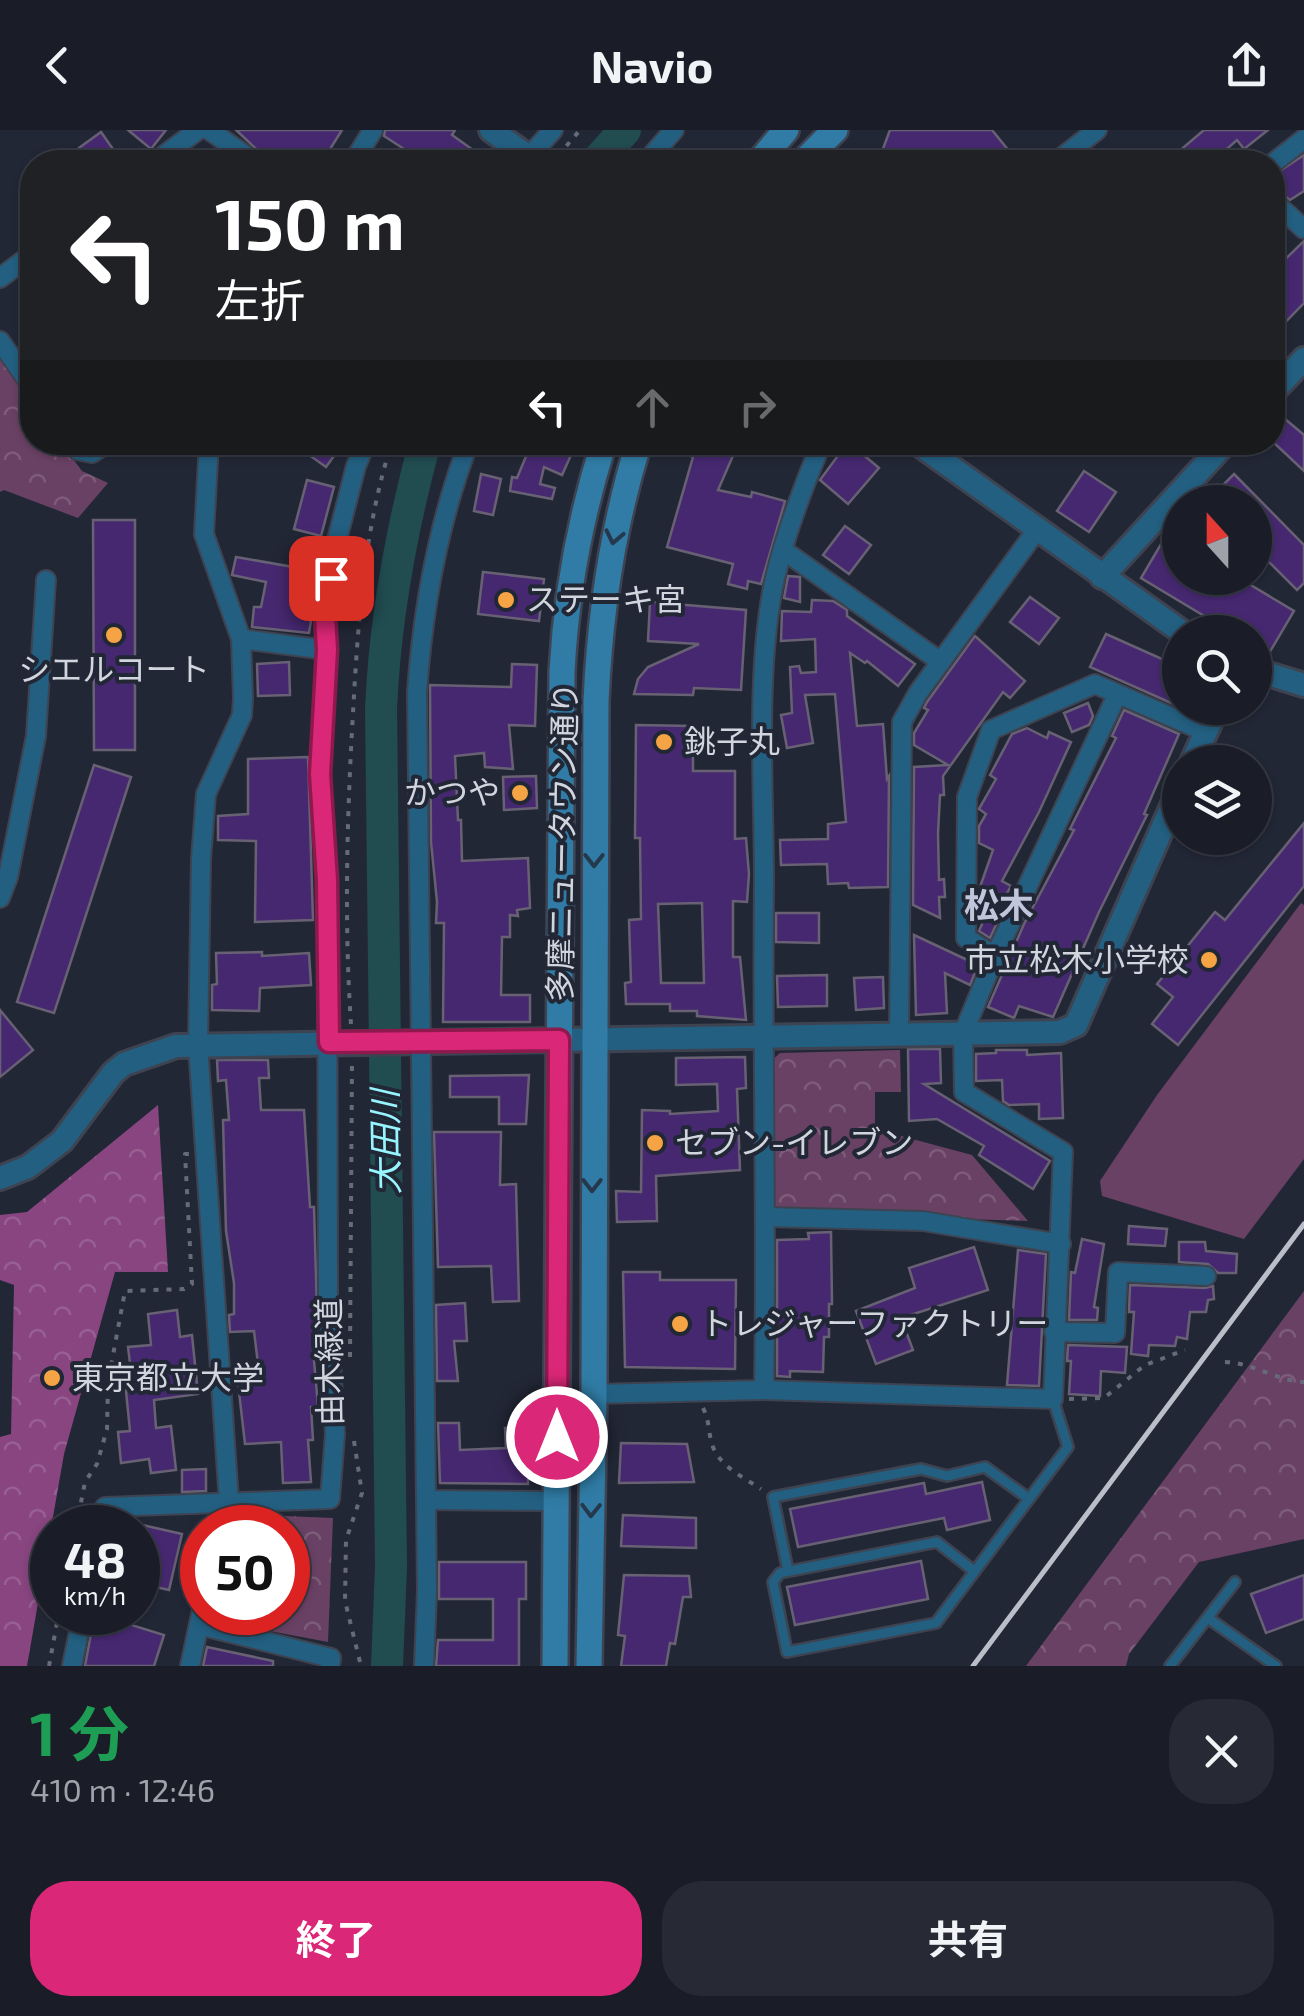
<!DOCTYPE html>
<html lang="ja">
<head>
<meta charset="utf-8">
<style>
	:root { --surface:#1a1d28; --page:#272a34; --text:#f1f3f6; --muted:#9fa2a8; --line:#383b45; --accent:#db2777 }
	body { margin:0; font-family:"Exo 2","Noto Sans JP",sans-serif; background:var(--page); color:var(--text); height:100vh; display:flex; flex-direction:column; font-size:38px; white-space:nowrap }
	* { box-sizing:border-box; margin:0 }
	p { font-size:32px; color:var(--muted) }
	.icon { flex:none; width:55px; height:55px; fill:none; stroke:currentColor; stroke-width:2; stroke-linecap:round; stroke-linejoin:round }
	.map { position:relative; height:1536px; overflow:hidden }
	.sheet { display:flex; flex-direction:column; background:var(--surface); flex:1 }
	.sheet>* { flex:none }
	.banner { position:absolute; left:20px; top:20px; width:1265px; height:305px; border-radius:40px; box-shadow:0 2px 8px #0004,0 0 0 2px var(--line); background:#202124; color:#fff; overflow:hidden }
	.needle { width:65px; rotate:339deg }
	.controls { position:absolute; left:1162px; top:355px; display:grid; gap:20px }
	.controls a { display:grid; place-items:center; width:110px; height:110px; border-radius:50%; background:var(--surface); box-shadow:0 2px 8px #0004,0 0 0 2px var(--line); font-size:50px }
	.speed { position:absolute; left:30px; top:1375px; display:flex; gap:20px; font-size:50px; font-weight:700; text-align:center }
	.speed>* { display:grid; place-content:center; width:130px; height:130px; border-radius:50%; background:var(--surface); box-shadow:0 2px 8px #0004,0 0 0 2px var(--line); line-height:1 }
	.speed small { font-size:25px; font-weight:400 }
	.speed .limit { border:15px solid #d22; background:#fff; color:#111 }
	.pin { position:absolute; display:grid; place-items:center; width:85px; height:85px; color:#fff; margin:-42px; border-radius:20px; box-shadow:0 5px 15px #0006 }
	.me { position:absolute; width:110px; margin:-55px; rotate:0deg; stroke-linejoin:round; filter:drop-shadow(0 0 8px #0008) }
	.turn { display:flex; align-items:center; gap:35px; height:210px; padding:0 30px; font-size:45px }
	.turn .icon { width:130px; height:130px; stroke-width:2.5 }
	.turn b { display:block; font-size:70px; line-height:85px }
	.lanes { display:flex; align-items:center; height:95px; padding:0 30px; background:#0003; justify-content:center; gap:50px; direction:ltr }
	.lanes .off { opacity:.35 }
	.round { display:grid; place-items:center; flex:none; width:105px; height:105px; border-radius:40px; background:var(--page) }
	.summary { display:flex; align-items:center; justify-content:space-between; height:170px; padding:0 30px }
	h1 { font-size:60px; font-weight:700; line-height:75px; color:#1e9e55 }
	.action { display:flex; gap:20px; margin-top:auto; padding:20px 30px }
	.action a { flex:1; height:115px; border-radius:40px; background:var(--accent); color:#fff; font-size:40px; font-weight:700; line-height:115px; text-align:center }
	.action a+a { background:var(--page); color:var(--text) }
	header { display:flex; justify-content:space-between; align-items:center; height:130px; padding:0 30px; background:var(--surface); font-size:45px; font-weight:700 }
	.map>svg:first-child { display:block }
	.forest { fill:url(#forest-crowns) }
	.park { fill:url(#park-crowns) }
	.pitch { fill:#694164 }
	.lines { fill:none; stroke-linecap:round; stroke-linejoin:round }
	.river { stroke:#214c50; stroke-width:32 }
	.building { fill:#462870; stroke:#676173; stroke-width:2.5; fill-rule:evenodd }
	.service-casing { stroke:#3e4351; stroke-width:14 }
	.minor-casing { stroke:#3e4351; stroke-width:22 }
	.tertiary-casing { stroke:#3e4351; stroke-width:28 }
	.secondary-casing { stroke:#3e4351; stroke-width:30 }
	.path { stroke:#666b78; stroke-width:4; stroke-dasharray:5 8; stroke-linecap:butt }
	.service { stroke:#235f80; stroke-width:9 }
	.minor { stroke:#235f80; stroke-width:18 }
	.tertiary { stroke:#235f80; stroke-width:22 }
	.secondary { stroke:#307ca6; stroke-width:25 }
	.rail { stroke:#babec8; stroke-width:5 }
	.oneway { stroke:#25384c }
	.route-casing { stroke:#8e194d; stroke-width:25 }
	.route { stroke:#db2777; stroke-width:18 }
	.poi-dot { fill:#f4a444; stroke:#222736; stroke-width:4 }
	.labels { text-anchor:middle; stroke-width:8; stroke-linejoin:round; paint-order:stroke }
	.poi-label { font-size:32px; fill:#d1d5de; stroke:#222736; text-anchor:start }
	.street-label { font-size:32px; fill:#d1d5de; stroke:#222736 }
	.neighbourhood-label { font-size:35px; font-weight:bold; fill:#c0c7da; stroke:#222736 }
	.water-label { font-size:35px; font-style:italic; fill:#97f5ff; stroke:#222736 }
</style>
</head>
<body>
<header><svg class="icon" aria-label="back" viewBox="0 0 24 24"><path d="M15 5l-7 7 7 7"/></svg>Navio<svg class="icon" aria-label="share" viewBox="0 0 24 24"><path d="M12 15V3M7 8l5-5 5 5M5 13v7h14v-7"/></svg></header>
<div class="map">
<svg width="1304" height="1536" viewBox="0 0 1304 1536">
	<defs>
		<pattern id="forest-crowns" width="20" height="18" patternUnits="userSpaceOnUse" patternTransform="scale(2.5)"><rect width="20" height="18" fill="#884580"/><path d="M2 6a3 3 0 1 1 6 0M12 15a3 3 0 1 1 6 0" fill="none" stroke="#985f92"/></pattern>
		<pattern id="park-crowns" width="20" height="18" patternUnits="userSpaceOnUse" patternTransform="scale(2.5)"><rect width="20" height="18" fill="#694164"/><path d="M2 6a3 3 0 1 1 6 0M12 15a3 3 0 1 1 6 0" fill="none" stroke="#7d5c7a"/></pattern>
	</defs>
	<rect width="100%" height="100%" fill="#222736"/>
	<!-- forest -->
	<polygon class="forest" points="158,975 168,1142 115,1142 64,1324 27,1536 0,1536 0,1307 11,1304 14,1155 0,1150 0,1085 27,1082"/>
	<!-- park -->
	<g class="park">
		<polygon points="0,228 32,274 32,312 61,313 82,341 108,353 78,388 4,360 0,362"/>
		<polygon points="900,920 901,962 875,962 875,999 972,1025 1028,1091 773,1082 770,932 780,923"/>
		<polygon points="1304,1161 1304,1409 1199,1432 1129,1524 1126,1536 1026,1536"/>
		<polygon points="239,1384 333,1388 328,1512 222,1492 223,1483 288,1482 288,1398 237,1397"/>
	</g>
	<!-- pitch -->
	<polygon class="pitch" points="1301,773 1304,775 1304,1029 1244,1109 1102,1066 1100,1051 1157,965"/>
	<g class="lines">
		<!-- river -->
		<g class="river">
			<polyline points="596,32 625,0"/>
			<path d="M387 1536 391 1437 381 579C385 487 401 401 425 312"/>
		</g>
	</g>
	<!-- building -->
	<g class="building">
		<polygon points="128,0 166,0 151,19"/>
		<polygon points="236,0 342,0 322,32 270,32"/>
		<polygon points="385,0 455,0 452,5 490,32 424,32 384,6"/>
		<polygon points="890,0 992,0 1018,32 878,32"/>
		<polygon points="1204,0 1268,0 1244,19 1237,10 1212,32 1187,32 1178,22"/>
		<polygon points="101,2 122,32 60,32 83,15"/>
		<polygon points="1304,25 1304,61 1290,70 1275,58 1272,46"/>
		<polygon points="1304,111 1304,173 1272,206 1272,142"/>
		<polygon points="1272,278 1304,305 1304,341 1272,311"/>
		<polygon points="291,312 344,312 326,337"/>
		<polygon points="532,312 546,312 572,323 562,345 544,337 540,354 555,358 552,369 510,361 512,347 517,348"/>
		<polygon points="660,312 739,312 718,360 751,367 752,362 785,371 761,454 748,451 747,459 728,454 733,434 667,417 693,327"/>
		<polygon points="848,312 879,338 848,374 820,350"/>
		<polygon points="1084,341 1116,362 1089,402 1057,381"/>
		<polygon points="481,344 501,349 493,385 474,381"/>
		<polygon points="1234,344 1304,415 1304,453 1297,460 1255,418 1255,372 1206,372"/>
		<polygon points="307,350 334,357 321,406 294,399"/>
		<polygon points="93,390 135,390 135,620 94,620"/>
		<polygon points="845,396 871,415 849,444 823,425"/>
		<polygon points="1167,404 1180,412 1180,448 1239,448 1294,481 1268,525 1255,517 1255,502 1231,502 1141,448"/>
		<polygon points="236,427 299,438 300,434 320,437 309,503 252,497 254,477 261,477 266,452 232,445"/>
		<polygon points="483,442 544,449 539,491 478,484"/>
		<polygon points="788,446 800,447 800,472 784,468"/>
		<polygon points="1030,467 1059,488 1039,514 1010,492"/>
		<polygon points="812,470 833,471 847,480 847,486 915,534 898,556 867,531 865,533 850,523 857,596 883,594 887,649 889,646 888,757 849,758 848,753 828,754 827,734 781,735 780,710 828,709 828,694 846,692 835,564 805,565 813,613 787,618 781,585 792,583 790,537 799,536 801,543 816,542 815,509 781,511 782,481 811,482"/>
		<polygon points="650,472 746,480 741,560 694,558 693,565 634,564 638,549 648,537 699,514 648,511"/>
		<polygon points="1106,504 1180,537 1180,577 1090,537"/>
		<polygon points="975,506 1025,551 1010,568 1003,562 943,646 944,665 940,665 938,704 939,750 944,749 945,767 939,767 940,788 913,775 914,637 948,635 914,615 914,603 928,580 924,578 927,572"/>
		<polygon points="289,532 290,565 258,566 257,534"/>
		<polygon points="512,534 537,535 535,596 509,595 513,639 485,637 484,623 455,626 458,690 461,690 462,731 528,728 530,778 517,780 518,786 510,785 510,807 502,807 501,865 530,865 530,892 443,892 444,793 436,793 437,772 431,712 430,555 511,557"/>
		<polygon points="1088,573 1093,586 1089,595 1072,602 1064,583"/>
		<polygon points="1124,580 1179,604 1144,684 1147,685 1099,782 1053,887 1019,876 1014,888 988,877 1024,794 1074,700 1070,699 1116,608 1112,606"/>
		<path d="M636 595 693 596V641H735V709L746 708 749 744 747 772 733 771V827H740L746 890 697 886V881H670V874H626L625 853 631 852 629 790 641 789 640 708H635ZM702 773 704 853H661L658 774Z"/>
		<polygon points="1027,598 1047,608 1049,602 1071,612 1039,682 1002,751 1011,756 1002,772 979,760 993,720 979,713 979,696 986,684 979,679 996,649 990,645 1012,604"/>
		<polygon points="308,627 313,790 255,792 256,711 218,710 218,686 248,684 248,629"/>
		<polygon points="94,635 131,647 54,883 17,872"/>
		<polygon points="536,646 537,678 504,680 503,647"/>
		<polygon points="1304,693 1304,756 1178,915 1152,894 1173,867 1157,854 1215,782 1225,790"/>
		<polygon points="989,778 1001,784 990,808 979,801"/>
		<polygon points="776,783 819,783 819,813 776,812"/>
		<polygon points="914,805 978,835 970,855 945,843 947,883 916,885"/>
		<polygon points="262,822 262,826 309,823 311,855 260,858 259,881 212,880 212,855 217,854 216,823"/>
		<polygon points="827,845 827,876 778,877 777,846"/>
		<polygon points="883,847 884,878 856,880 854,848"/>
		<polygon points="0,880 33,920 0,947"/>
		<polygon points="908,919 940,919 941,953 924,954 1050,1031 1033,1059 979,1025 984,1016 937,989 909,991"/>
		<polygon points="996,920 1027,920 1027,925 1061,923 1063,988 1039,989 1039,974 1009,975 1003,971 1002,950 976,951 976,924 996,923"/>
		<polygon points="745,927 746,958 737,959 740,1040 656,1046 657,1091 617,1092 616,1061 641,1062 642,980 670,981 670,984 718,981 717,954 676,955 676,928"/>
		<polygon points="217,930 268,930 269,948 259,948 261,980 304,980 310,1077 314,1077 318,1218 313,1219 318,1276 311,1277 313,1310 308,1310 311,1352 283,1353 281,1312 245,1314 236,1236 258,1234 254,1201 230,1202 229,1185 234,1184 234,1153 226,1101 223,990 229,990 226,950 218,951"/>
		<polygon points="529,945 526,994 499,994 499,967 450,967 450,946"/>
		<polygon points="434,1002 501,1002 500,1055 516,1054 519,1171 493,1172 491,1136 438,1137"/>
		<polygon points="1129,1096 1167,1099 1165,1116 1128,1114"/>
		<polygon points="831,1102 832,1174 829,1174 829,1207 824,1207 823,1242 790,1241 790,1247 777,1246 777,1110 809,1109 808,1103"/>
		<polygon points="1082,1109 1104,1114 1094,1177 1098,1178 1097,1190 1069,1190 1071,1142 1075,1143"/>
		<polygon points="1179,1112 1205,1112 1206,1121 1237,1124 1236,1143 1218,1143 1208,1134 1179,1132"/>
		<polygon points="974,1117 988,1160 901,1188 913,1220 876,1234 856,1181 915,1158 909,1138"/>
		<polygon points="1018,1120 1046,1124 1039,1256 1007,1255"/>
		<polygon points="623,1142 660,1142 660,1150 736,1150 735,1239 625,1237"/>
		<polygon points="1130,1155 1205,1158 1213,1156 1214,1169 1208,1170 1206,1182 1190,1182 1187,1209 1177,1207 1175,1216 1149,1215 1148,1226 1131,1224 1134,1182 1129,1182"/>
		<polygon points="465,1173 467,1211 454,1211 458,1251 437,1251 436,1175"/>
		<polygon points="177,1180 180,1207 192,1205 198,1264 154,1270 156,1298 171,1296 176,1340 151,1343 149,1329 121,1333 118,1302 130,1301 125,1251 132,1250 128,1217 151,1215 148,1184"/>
		<polygon points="1068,1215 1127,1217 1125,1243 1101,1241 1100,1266 1069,1264 1071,1231 1067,1231"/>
		<polygon points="438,1293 459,1293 460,1320 506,1318 505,1298 529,1297 528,1354 440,1353"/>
		<polygon points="621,1313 687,1314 694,1352 619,1353"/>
		<polygon points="206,1339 206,1361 182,1362 182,1340"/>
		<polygon points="982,1352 990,1390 947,1400 944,1388 798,1417 790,1379 924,1353 926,1364"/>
		<polygon points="623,1385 696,1388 696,1418 621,1416"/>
		<polygon points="138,1394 182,1404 169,1460 138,1453"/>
		<polygon points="921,1431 928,1469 795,1495 787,1457"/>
		<polygon points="439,1432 526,1432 526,1469 519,1469 519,1536 436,1536 438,1510 493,1510 493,1469 439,1469"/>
		<polygon points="624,1445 689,1446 691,1467 683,1467 675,1514 670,1513 666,1536 621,1536 625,1506 618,1505"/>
		<polygon points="1304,1445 1304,1489 1266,1503 1251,1464"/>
		<polygon points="95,1482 131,1482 128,1494 164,1505 154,1536 85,1536"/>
		<polygon points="207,1517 273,1531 273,1536 203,1536"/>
	</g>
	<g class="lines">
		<defs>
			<g id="service">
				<polyline points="788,1441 773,1367 921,1339 947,1346 985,1337 1028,1368"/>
				<polyline points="974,1441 937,1412 780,1443 773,1452 787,1522 936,1493 1068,1317 1053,1269"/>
				<polyline points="1208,1488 1276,1536"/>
				<polyline points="1170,1536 1235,1452"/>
			</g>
			<g id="minor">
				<polyline points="209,0 255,32"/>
				<polyline points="155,32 198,0"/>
				<polyline points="353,32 373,0"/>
				<polyline points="524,32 553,0"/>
				<polyline points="646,32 674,0"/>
				<polyline points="1056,32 1097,0"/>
				<polyline points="1272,34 1304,9"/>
				<polyline points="1272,70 1304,99"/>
				<polyline points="0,148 32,124"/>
				<polyline points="0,211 32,257"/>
				<polyline points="71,312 77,320 92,323 109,312"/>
				<polyline points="209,312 204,404 241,509 243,568 242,585 206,664 201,729 198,915 229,1372 223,1398"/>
				<polyline points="783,420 941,532"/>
				<polyline points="241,509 327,520"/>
				<polyline points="0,768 8,747 36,606 46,450"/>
				<polyline points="995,826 966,808 967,667 991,600 1095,554 1206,602"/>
				<polyline points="899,905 902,592 918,563 1036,401"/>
				<polyline points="767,1087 923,1091 1061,1114"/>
				<polyline points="1054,1202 1115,1203 1118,1142 1206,1146"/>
				<path d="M764 1260C767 1090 762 921 764 751 764 659 755 537 775 448 786 401 803 357 822 312"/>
				<polyline points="594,1264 764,1260 1053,1269 1063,1022 964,962 963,904 995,826 1117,565"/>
				<polyline points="426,1370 556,1371"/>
				<polyline points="101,1398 105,1377 330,1369 335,1304 328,1176 327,750 320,645 327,520 325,485 337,410 356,336 366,312"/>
				<polyline points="199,1495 331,1528 330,1536"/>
				<polyline points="72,1536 83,1482"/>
				<polyline points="190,1536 202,1480"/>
				<path d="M424 1536 427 1461 417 562C423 477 438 393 469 312"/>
			</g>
			<g id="tertiary">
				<polyline points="491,0 536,32"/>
				<polyline points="1272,263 1304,229"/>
				<polyline points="916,312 1182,502"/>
				<polyline points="1102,447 1226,312"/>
				<polyline points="1255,540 1304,555"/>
				<polyline points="1192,632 1217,578"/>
				<polyline points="0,1048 28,1037 62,1011 113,943 124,934 176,916 1060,902 1076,895 1180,658"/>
			</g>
			<g id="secondary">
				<polyline points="759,32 786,0"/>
				<polyline points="803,32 835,0"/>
				<path d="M555 1536 562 542C566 464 580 388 604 312"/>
				<path d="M589 1536 594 1264 596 571C600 482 612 398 639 312"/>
			</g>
		</defs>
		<!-- service casing -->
		<use href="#service" class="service-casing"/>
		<!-- minor casing -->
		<use href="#minor" class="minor-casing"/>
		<!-- tertiary casing -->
		<use href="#tertiary" class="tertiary-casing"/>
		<!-- secondary casing -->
		<use href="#secondary" class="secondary-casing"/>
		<!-- path -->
		<g class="path">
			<polyline points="558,26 580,0"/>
			<path d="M351 894C344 791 347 686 353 583 358 493 364 398 392 312"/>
			<polyline points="350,1227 352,932"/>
			<path d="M1225 1232C1254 1233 1276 1251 1304 1252"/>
			<polyline points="1069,1269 1104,1268 1145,1235 1185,1220"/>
			<path d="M703 1278C710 1291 708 1304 713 1317 721 1337 743 1347 761 1359"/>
			<polyline points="354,1311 362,1363 346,1410 345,1471 361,1536"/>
			<polyline points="76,1398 85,1352 97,1334 107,1299 108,1252 125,1161 184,1159 192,1154 185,1024 189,1024"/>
			<polyline points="49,1536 59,1482"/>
		</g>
		<!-- service -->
		<use href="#service" class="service"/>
		<!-- minor -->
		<use href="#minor" class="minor"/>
		<!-- tertiary -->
		<use href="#tertiary" class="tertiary"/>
		<!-- secondary -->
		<use href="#secondary" class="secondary"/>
		<!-- rail -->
		<polyline class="rail" points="973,1536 1304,1094"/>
	</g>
	<!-- one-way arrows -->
	<defs><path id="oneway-chevron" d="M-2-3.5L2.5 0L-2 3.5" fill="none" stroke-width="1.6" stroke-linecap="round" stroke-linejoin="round" transform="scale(2.5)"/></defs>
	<g class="oneway">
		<use href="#oneway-chevron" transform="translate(614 407) rotate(102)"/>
		<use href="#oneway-chevron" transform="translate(594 730) rotate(90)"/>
		<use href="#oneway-chevron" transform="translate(592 1055) rotate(90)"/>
		<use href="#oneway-chevron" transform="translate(591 1380) rotate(91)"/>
	</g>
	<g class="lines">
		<defs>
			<polyline id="route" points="331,448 325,485 327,520 320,644 327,750 329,912 559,910 557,1307"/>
		</defs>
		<!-- route casing -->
		<use href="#route" class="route-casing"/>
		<!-- route -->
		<use href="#route" class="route"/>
	</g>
	<!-- markers -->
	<g class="poi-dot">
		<circle cx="506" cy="470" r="10"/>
		<circle cx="114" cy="505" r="10"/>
		<circle cx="664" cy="612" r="10"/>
		<circle cx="520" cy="663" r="10"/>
		<circle cx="1209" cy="830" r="10"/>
		<circle cx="655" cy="1013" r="10"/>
		<circle cx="680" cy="1194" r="10"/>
		<circle cx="52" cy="1248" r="10"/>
	</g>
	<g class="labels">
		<!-- poi labels -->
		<g class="poi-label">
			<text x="526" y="481">ステーキ宮</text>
			<text x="114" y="551" text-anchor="middle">シエルコート</text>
			<text x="684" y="623">銚子丸</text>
			<text x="500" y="674" text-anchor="end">かつや</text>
			<text x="1189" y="841" text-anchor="end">市立松木小学校</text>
			<text x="675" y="1024">セブン-イレブン</text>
			<text x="700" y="1205">トレジャーファクトリー</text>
			<text x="72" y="1259">東京都立大学</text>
		</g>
		<!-- street labels -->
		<g class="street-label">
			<text transform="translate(563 712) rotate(-89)" y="11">多摩ニュータウン通り</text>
			<text transform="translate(330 1232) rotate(-91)" y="11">由木緑道</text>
		</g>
		<!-- neighbourhood labels -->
		<g class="neighbourhood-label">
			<text x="999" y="788">松木</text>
		</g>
		<!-- water labels -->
		<g class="water-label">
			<text transform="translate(386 1012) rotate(-91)" y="12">大田川</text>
		</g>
	</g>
</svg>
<div class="controls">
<a><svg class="needle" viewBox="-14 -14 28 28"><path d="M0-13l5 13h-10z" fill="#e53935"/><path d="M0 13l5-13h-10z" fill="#9fa2a8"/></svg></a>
<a><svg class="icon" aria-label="search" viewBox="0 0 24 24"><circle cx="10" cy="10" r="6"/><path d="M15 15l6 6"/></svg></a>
<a><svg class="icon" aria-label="layers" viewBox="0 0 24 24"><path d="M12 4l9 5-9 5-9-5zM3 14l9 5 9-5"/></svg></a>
</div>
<div class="speed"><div>48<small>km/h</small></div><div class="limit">50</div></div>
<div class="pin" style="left:331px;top:448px;background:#d93025"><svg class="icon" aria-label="arrive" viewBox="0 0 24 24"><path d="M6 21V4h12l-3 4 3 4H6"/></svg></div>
<svg class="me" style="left:557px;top:1307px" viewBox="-20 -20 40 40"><circle r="17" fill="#db2777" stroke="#fff" stroke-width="3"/><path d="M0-11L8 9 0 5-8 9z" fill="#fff"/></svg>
<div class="banner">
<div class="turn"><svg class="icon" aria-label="left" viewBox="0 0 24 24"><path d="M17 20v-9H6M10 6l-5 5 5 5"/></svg><div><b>150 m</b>左折</div></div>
<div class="lanes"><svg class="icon" aria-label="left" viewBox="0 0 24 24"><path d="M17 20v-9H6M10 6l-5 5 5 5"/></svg><svg class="icon off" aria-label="ahead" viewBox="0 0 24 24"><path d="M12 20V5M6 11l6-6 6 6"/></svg><svg class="icon off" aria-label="right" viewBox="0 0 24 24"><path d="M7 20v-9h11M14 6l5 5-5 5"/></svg></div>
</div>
</div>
<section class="sheet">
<div class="summary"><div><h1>1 分</h1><p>410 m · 12:46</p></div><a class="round"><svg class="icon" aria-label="close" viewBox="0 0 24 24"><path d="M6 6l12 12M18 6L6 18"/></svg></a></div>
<div class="action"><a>終了</a><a>共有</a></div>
</section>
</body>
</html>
